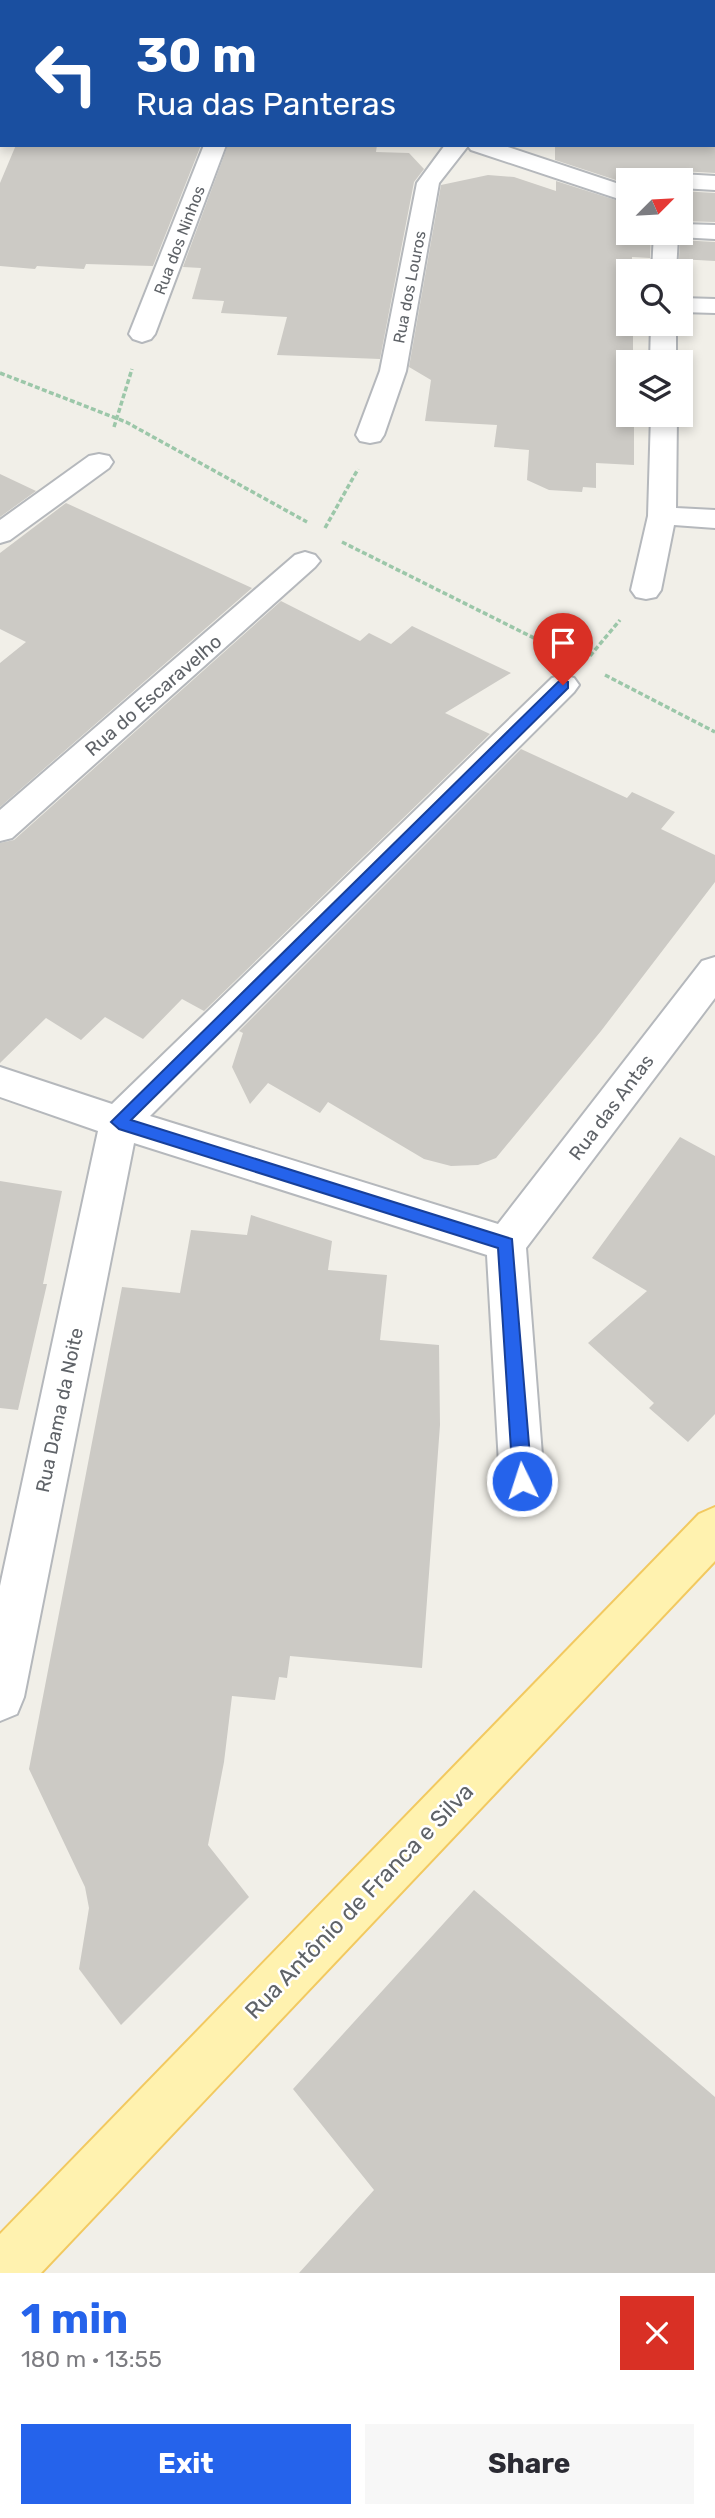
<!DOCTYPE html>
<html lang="en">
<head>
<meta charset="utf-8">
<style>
	:root { --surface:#fff; --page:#f7f7f7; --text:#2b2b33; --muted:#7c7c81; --accent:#2563eb }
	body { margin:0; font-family:Rubik,sans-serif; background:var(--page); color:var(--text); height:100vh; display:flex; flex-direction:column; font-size:26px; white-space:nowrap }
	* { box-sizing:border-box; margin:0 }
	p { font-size:23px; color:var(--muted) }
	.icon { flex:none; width:38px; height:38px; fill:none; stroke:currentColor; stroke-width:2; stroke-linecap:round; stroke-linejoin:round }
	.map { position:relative; height:2273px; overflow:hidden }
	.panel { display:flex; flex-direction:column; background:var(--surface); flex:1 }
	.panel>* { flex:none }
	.guide { position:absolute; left:0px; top:0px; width:716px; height:147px; box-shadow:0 4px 10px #0003; background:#1a4fa0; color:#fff; overflow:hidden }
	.needle { width:46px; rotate:66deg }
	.tools { position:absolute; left:616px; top:168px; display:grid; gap:14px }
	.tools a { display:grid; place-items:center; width:77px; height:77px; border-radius:0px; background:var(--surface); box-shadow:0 4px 10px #0003; font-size:35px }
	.pin { position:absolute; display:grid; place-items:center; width:60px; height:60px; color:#fff; margin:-72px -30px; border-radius:50% 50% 50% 0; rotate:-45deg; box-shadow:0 0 7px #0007 }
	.pin .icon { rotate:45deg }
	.me { position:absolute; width:77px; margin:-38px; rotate:356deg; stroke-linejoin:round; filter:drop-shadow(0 0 5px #0008) }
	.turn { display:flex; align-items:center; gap:24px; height:147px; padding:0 21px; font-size:32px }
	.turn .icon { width:91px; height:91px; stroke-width:2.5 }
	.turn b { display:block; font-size:49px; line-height:60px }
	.round { display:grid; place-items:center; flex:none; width:74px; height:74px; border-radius:0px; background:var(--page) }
	.head { display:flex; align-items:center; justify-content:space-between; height:119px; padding:0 21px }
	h1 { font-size:42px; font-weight:700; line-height:52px; color:var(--accent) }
	.primary-button { display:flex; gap:14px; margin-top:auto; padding:14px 21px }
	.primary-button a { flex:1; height:80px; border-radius:0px; background:var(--accent); color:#fff; font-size:28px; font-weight:700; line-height:80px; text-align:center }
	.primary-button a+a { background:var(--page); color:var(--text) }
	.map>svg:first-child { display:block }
	.building { fill:#cccac5 }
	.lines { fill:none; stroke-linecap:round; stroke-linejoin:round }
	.minor-casing { stroke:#b5b8bc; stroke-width:4 }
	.major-casing { stroke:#f2c960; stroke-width:4 }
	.path { stroke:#9cc7a9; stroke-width:3.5; stroke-dasharray:5 2.5; stroke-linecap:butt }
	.minor { fill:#fff; fill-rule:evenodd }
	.major { fill:#fff2af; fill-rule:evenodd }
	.route { fill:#2563eb; stroke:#184099; stroke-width:2 }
	.labels { text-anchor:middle; stroke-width:5; stroke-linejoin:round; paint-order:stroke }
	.far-street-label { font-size:16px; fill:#5f6368; stroke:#fff }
	.street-label { font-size:19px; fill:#5f6368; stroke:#fff }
	.near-street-label { font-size:23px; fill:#5f6368; stroke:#fff }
</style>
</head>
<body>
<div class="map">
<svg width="715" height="2273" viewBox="0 0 715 2273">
	<rect width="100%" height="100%" fill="#f1efe8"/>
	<!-- building -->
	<g class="building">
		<polygon points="16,145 201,145 153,266 86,264 84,269 37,266 35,269 0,266 0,183"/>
		<polygon points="228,145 377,145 376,152 409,153 424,169 414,182 380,359 277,355 287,317 221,313 224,301 192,299 201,268 183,267"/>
		<polygon points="555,145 715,145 715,173 680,171 671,174 667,180 628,180 628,184 555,160"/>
		<polygon points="488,175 514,177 556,191 556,181 628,204 628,233 651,233 650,258 632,257 632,271 628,271 628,324 633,324 633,362 628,362 628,415 634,415 634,465 596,463 596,488 583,487 582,492 549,490 527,480 529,450 494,447 497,425 425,421 431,380 409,367 441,185"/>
		<polygon points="681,191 715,193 715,222 681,221"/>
		<polygon points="680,240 715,242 715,261 679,259"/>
		<polygon points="0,474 36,491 0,517"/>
		<polygon points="66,503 252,588 0,807 0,663 26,642 0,629 0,553"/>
		<polygon points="281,601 360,641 369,633 391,644 412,626 511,673 445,713 490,734 204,1011 182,999 143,1039 105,1017 81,1040 46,1018 0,1063 0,843 14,840"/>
		<polygon points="521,749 627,798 632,792 675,812 661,829 715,855 715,882 601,1031 496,1158 478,1165 451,1166 424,1159 328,1102 320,1113 268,1083 250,1104 232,1067 243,1033 239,1031"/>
		<polygon points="680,1137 715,1156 715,1414 688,1442 649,1408 654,1403 588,1343 647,1291 592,1258"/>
		<polygon points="0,1181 62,1191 43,1284 47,1284 18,1410 0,1408"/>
		<polygon points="251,1215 332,1241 328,1270 387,1275 380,1340 439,1345 440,1425 422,1668 290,1656 287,1678 279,1677 275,1700 232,1696 224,1762 208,1845 249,1897 121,2025 79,1969 89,1908 85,1887 29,1769 122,1287 180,1293 191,1230 247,1235"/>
		<polygon points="474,1890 715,2097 715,2273 299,2273 374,2190 293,2089"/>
	</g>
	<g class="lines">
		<defs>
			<g id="minor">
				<polygon points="25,0 50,0 51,2 26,2"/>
				<polygon points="101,0 126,0 100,2"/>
				<polygon points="547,0 574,0 546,2"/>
				<polygon points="715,65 715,78 714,78 714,65"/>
				<polygon points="2,121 2,138 0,139 0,122"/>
				<polygon points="204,145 226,145 155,334 151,339 142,342 133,339 129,334"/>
				<polygon points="445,145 502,145 628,187 628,202 471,150 468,146 439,183 406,371 384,435 380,441 370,443 360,441 356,435 380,371 417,183"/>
				<polygon points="681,174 715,176 715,190 681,188 681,180 670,180 673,176"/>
				<polygon points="681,224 715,225 715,239 678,237 676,271 652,271 654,233 681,233"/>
				<polygon points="681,298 715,299 715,313 681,312"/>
				<polygon points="651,324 676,324 676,362 650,362"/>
				<polygon points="651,415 677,415 676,508 715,510 715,528 674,525 661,590 656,597 646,599 636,597 631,590 648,516"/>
				<polygon points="99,454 109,456 113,462 109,468 10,540 0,543 0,520 89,456"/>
				<polygon points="305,552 315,555 320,561 315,567 12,838 0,841 0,810 295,555"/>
				<polygon points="563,675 574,678 579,685 574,692 150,1116 498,1224 702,961 715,957 715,998 526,1248 544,1481 538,1496 522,1502 506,1496 500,1481 487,1255 134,1143 24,1697 17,1714 0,1721 0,1586 98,1131 0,1097 0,1067 112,1104 552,678"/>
			</g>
			<polygon id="major" points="715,1507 715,1561 41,2273 0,2273 0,2234 699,1514"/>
		</defs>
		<!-- minor casing -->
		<use href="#minor" class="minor-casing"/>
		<!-- major casing -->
		<use href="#major" class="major-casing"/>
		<!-- path -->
		<g class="path">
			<polyline points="0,373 126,422 307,522"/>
			<polyline points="114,427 132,369"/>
			<polyline points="325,528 358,469"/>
			<polyline points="342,542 550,646"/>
			<polyline points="590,656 620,620"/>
			<polyline points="605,675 715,732"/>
		</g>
		<!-- minor -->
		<use href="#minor" class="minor"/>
		<!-- major -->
		<use href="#major" class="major"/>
	</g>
	<!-- route -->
	<polygon class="route" points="563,680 568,682 568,688 131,1120 512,1239 532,1481 529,1487 522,1490 516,1487 513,1481 498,1248 119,1129 111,1122 558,682"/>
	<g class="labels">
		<!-- far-street labels -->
		<g class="far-street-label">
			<text transform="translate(179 240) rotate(-69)" y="6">Rua dos Ninhos</text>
			<text transform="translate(409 287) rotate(-79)" y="6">Rua dos Louros</text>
		</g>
		<!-- street labels -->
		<g class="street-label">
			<text transform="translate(153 695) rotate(-41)" y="7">Rua do Escaravelho</text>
			<text transform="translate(611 1107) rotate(-53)" y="7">Rua das Antas</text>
			<text transform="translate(59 1410) rotate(-78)" y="7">Rua Dama da Noite</text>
		</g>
		<!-- near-street labels -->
		<g class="near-street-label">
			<text transform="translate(359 1901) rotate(-46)" y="8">Rua Antônio de Franca e Silva</text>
		</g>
	</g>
</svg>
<div class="tools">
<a><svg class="needle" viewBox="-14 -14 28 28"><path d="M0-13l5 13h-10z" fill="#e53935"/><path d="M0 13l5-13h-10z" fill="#7c7c81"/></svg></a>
<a><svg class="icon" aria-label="search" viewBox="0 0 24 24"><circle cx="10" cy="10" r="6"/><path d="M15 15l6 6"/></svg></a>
<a><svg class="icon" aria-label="layers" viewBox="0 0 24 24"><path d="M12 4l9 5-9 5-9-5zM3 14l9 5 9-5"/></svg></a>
</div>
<div class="pin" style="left:563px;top:685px;background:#d93025"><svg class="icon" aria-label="arrive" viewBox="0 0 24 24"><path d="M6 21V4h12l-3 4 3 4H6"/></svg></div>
<svg class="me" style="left:522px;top:1481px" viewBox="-20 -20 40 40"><circle r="17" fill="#2563eb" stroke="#fff" stroke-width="3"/><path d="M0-11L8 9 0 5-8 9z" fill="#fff"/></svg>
<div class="guide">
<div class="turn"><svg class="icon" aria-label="left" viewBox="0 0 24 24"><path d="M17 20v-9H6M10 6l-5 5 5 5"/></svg><div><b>30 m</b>Rua das Panteras</div></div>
</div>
</div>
<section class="panel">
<div class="head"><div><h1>1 min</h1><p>180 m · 13:55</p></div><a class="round" style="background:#d93025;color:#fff"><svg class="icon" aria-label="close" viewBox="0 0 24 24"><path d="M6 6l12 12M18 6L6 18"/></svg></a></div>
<div class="primary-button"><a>Exit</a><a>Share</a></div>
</section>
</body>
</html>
